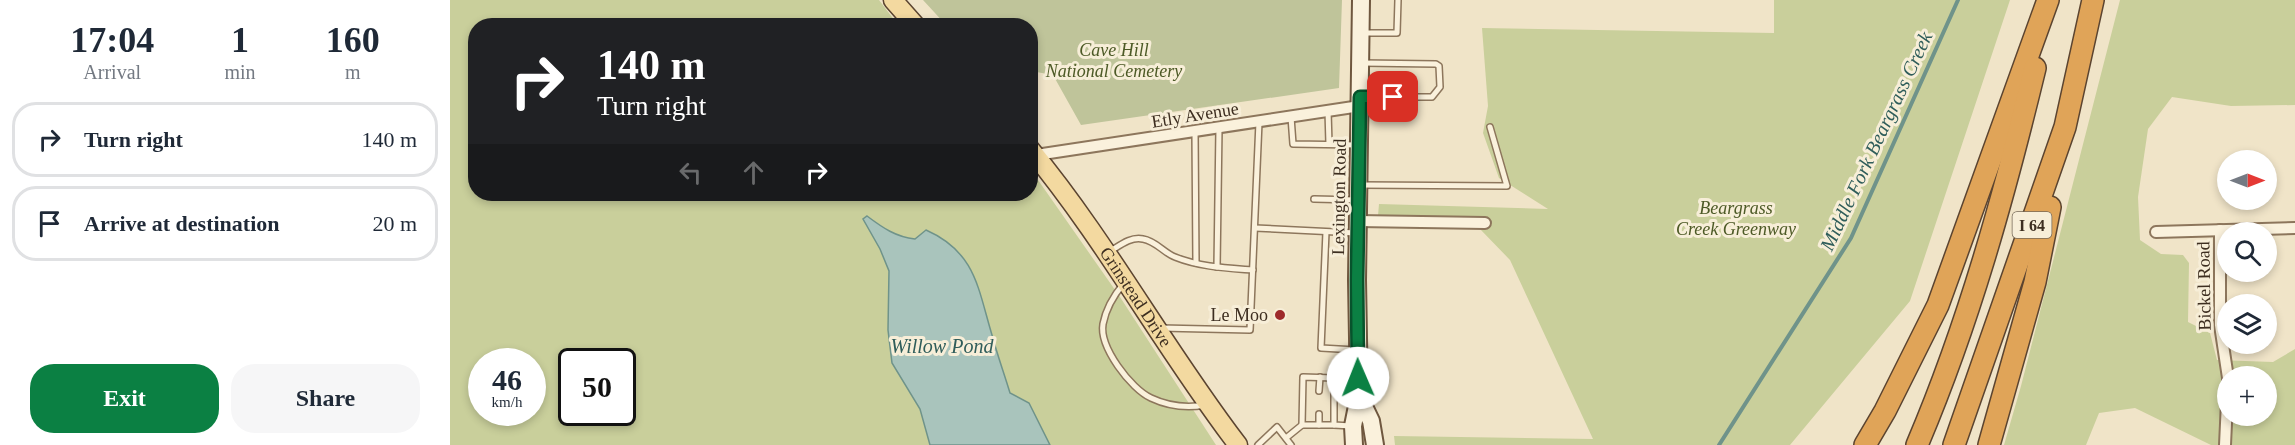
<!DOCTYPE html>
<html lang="en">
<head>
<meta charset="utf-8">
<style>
	:root { --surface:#fff; --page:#f6f6f7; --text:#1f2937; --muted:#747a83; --line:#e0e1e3; --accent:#0b8043 }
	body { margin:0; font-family:Georgia,serif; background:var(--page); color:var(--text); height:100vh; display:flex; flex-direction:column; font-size:22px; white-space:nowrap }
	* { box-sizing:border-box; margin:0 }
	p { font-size:20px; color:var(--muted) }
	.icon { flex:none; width:33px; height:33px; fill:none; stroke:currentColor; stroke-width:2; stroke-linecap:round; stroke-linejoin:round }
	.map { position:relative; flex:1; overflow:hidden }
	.drawer { display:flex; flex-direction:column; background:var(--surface); width:450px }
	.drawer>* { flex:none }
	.guide { position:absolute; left:18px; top:18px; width:570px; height:183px; border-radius:24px; box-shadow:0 3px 9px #0003; background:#202124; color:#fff; overflow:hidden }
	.needle { width:39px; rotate:90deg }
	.controls { position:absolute; left:1767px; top:150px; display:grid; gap:12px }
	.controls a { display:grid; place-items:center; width:60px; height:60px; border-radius:50%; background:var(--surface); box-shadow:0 3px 9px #0003; font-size:30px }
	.speed { position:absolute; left:18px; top:348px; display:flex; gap:12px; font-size:30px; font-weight:700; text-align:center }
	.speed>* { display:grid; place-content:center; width:78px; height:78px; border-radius:50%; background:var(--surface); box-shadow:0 3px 9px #0003; line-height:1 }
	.speed small { font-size:15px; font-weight:400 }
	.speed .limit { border:3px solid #111; border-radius:9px; background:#fff; color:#111 }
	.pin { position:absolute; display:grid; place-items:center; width:51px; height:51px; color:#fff; margin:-26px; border-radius:12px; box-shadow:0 3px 9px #0006 }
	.me { position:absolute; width:66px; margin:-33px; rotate:359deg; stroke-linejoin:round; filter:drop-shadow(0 0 4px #0008) }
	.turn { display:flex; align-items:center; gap:21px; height:126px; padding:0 30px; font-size:27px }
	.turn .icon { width:78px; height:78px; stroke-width:2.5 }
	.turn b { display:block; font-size:42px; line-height:51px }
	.lanes { display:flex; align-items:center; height:57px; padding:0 30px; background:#0003; justify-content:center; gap:30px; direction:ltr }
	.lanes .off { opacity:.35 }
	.eta { display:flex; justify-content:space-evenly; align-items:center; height:102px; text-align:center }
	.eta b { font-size:36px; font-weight:700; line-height:42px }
	.primary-button { display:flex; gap:12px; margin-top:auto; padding:12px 30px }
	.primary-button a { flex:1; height:69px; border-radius:24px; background:var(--accent); color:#fff; font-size:24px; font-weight:700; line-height:69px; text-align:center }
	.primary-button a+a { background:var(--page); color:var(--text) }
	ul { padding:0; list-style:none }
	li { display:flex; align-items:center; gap:18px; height:75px; margin:0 12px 9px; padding:0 18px; border:3px solid var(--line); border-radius:24px }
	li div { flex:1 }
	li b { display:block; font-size:22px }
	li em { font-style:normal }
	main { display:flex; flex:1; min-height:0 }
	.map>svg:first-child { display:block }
	.green { fill:#c9cf9b; fill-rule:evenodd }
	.cemetery { fill:#bfc49a }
	.water { fill:#a9c4bc; stroke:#6f938a; stroke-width:1.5 }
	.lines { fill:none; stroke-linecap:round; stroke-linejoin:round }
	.stream { stroke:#6f938a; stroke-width:4 }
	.lane-casing { stroke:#8d765c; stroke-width:8 }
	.street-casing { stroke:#8d765c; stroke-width:14 }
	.secondary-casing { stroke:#6f573f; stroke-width:20 }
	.primary-casing { stroke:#5b4430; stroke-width:21 }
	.highway-casing { stroke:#5b4430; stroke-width:24 }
	.lane { stroke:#faf1dc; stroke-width:5 }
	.street { stroke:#faf1dc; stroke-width:10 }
	.secondary { stroke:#faf1dc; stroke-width:16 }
	.primary { stroke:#f3d9a0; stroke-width:18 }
	.highway { stroke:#e0a458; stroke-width:21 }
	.route-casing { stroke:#07532c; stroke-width:15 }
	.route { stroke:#0b8043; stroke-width:10 }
	.poi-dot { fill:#9e2a2b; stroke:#f7eed8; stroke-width:2 }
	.labels { text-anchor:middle; stroke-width:6; stroke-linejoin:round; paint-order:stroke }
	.shield { fill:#f7eed8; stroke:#756857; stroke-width:1.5 }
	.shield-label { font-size:16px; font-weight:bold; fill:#3d2e20 }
	.park-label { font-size:18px; font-style:italic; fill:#4d5a26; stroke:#f7eed8 }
	.street-label { font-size:18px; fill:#3d2e20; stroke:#f7eed8 }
	.poi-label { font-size:18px; fill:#3d2e20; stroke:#f7eed8; text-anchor:end }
	.water-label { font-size:20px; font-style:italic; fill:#2f5d5a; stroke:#f7eed8 }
</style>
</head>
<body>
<main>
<section class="drawer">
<div class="eta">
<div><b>17:04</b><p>Arrival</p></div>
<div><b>1</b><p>min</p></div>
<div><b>160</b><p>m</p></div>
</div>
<ul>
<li><svg class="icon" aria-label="right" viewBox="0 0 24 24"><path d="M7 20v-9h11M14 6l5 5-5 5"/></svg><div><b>Turn right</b></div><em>140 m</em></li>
<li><svg class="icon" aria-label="arrive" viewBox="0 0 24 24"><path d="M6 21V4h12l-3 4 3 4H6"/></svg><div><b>Arrive at destination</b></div><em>20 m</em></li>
</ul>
<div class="primary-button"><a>Exit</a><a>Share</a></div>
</section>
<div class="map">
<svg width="1845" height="445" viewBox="0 0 1845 445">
	<rect width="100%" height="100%" fill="#f0e4c8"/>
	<!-- green -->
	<g class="green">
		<path d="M0 0H429L448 25 26 26V194H580L581 170 670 297 766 445H0ZM32 362H82V412H32ZM122 362H172V412H122Z"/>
		<polygon points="1324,0 1560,0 1460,301 1340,445 945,445 944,436 1143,439 1060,260 1030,229 927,227 929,204 1098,209 1049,178 1033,133 1038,106 1032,28 1324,33"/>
		<path d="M1670 0H1845V105L1781 106 1722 97 1698 129 1688 197 1690 240 1711 254 1733 255 1739 263 1738 322 1760 333 1767 360 1823 362 1845 349V445H1761L1685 408 1649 413 1636 445H1554L1571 386ZM1778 376H1816V416H1778Z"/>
	</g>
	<!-- cemetery -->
	<polygon class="cemetery" points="473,0 892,0 889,88 631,125 603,75 581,71 580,26 496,25"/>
	<!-- water -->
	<path class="water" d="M417 216C433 228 446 237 465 239L476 230C526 252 528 289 542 335 547 354 554 373 560 393L579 403 600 445H480L470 409 442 363 438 330 439 271 430 249 413 219Z"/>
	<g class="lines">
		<!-- stream -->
		<polyline class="stream" points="1269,445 1401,238 1508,0"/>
		<defs>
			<g id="lane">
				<polyline points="913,33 947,33 948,0"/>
				<polyline points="911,97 982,97 990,87 989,66 986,64 912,63"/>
				<polyline points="878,111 879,144"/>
				<polyline points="841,117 843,144 908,145"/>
				<polyline points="745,132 746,263"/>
				<polyline points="911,185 1057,186 1040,127"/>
				<polyline points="864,199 906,200"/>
				<polyline points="805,228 906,233"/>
				<polyline points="876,232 871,348 906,350"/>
				<path d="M659 252C669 246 681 236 693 239 706 241 714 253 725 257 750 267 777 268 803 270"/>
				<polyline points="767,267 769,128"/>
				<path d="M674 283C664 295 656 308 653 324 649 347 681 389 701 398 718 406 738 408 755 405"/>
				<polyline points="711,328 800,330 809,122"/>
				<polyline points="869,391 870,377"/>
				<polyline points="869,425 869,414"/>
				<polyline points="884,425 852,425 853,377 884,378"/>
				<polyline points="901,426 884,425 884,378 906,378"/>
				<polyline points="836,438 852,425"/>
				<polyline points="808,445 827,427 841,445"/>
			</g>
			<g id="street">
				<polyline points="586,155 910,106"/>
				<polyline points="908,221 1035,223"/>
				<polyline points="1770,230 1770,325 1778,378"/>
				<polyline points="1706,232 1845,228"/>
				<polyline points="1775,445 1778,380"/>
			</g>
			<g id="secondary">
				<polyline points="909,396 921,421 925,445"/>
				<polyline points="904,445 903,426 909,396 907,280 911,0"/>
			</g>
			<g id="primary">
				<polyline points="443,0 466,26"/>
				<path id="s1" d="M580 149C657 242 715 350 788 445"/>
			</g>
			<g id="highway">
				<polyline points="1415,445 1435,411 1488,305 1598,0"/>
				<path d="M1467 445C1519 323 1554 196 1585 68"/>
				<polyline points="1504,445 1615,127 1643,0"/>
				<polyline points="1539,445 1585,282 1600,207"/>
			</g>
		</defs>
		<!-- lane casing -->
		<use href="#lane" class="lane-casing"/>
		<!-- street casing -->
		<use href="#street" class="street-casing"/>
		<!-- secondary casing -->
		<use href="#secondary" class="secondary-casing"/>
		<!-- primary casing -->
		<use href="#primary" class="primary-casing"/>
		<!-- highway casing -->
		<use href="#highway" class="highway-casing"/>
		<!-- lane -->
		<use href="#lane" class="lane"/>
		<!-- street -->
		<use href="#street" class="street"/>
		<!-- secondary -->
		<use href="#secondary" class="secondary"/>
		<!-- primary -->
		<use href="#primary" class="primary"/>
		<!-- highway -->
		<use href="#highway" class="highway"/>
	</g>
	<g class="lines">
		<defs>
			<polyline id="route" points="908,378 907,280 910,97 943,97"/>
		</defs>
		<!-- route casing -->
		<use href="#route" class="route-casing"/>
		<!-- route -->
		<use href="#route" class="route"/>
	</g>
	<!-- markers -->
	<circle class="poi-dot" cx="830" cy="315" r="6"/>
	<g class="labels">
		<!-- shield labels -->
		<rect class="shield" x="1562.5" y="212" width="39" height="26" rx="4.5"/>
		<g class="shield-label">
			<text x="1582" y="231">I 64</text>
		</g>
		<!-- park labels -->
		<g class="park-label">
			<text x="664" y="56">Cave Hill<tspan x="664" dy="21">National Cemetery</tspan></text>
			<text x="1286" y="214">Beargrass<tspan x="1286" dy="21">Creek Greenway</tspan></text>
		</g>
		<!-- street labels -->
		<g class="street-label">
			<text transform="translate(745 115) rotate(-9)" y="6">Etly Avenue</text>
			<text transform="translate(889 197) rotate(-89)" y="6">Lexington Road</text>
			<text transform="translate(1754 286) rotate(-91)" y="6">Bickel Road</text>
			<text dy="6" stroke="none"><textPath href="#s1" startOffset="182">Grinstead Drive</textPath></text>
		</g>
		<!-- poi labels -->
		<g class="poi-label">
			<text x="818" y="321">Le Moo</text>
		</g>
		<!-- water labels -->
		<g class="water-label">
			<text transform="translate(1426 141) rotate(-65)" y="7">Middle Fork Beargrass Creek</text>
			<text x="492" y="353">Willow Pond</text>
		</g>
	</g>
</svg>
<div class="controls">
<a><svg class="needle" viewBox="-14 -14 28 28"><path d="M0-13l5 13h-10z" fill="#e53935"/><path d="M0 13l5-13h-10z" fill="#747a83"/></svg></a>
<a><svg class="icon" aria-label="search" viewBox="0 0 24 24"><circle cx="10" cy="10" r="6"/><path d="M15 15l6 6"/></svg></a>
<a><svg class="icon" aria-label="layers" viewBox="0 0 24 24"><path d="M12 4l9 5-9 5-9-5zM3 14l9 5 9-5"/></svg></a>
<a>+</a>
</div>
<div class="speed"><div>46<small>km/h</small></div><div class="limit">50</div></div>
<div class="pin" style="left:943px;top:97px;background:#d93025"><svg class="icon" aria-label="arrive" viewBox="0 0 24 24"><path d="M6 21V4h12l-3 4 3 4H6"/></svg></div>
<svg class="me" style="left:908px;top:378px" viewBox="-20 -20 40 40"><circle r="19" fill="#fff"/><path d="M0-13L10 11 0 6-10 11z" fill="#0b8043"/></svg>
<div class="guide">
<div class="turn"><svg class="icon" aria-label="right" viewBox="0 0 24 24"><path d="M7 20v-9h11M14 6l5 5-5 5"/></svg><div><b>140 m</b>Turn right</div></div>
<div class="lanes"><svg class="icon off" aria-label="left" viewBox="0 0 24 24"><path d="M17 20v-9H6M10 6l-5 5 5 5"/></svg><svg class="icon off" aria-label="ahead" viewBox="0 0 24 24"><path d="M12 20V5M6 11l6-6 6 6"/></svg><svg class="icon" aria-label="right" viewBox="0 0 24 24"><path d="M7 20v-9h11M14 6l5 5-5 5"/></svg></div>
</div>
</div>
</main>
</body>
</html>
